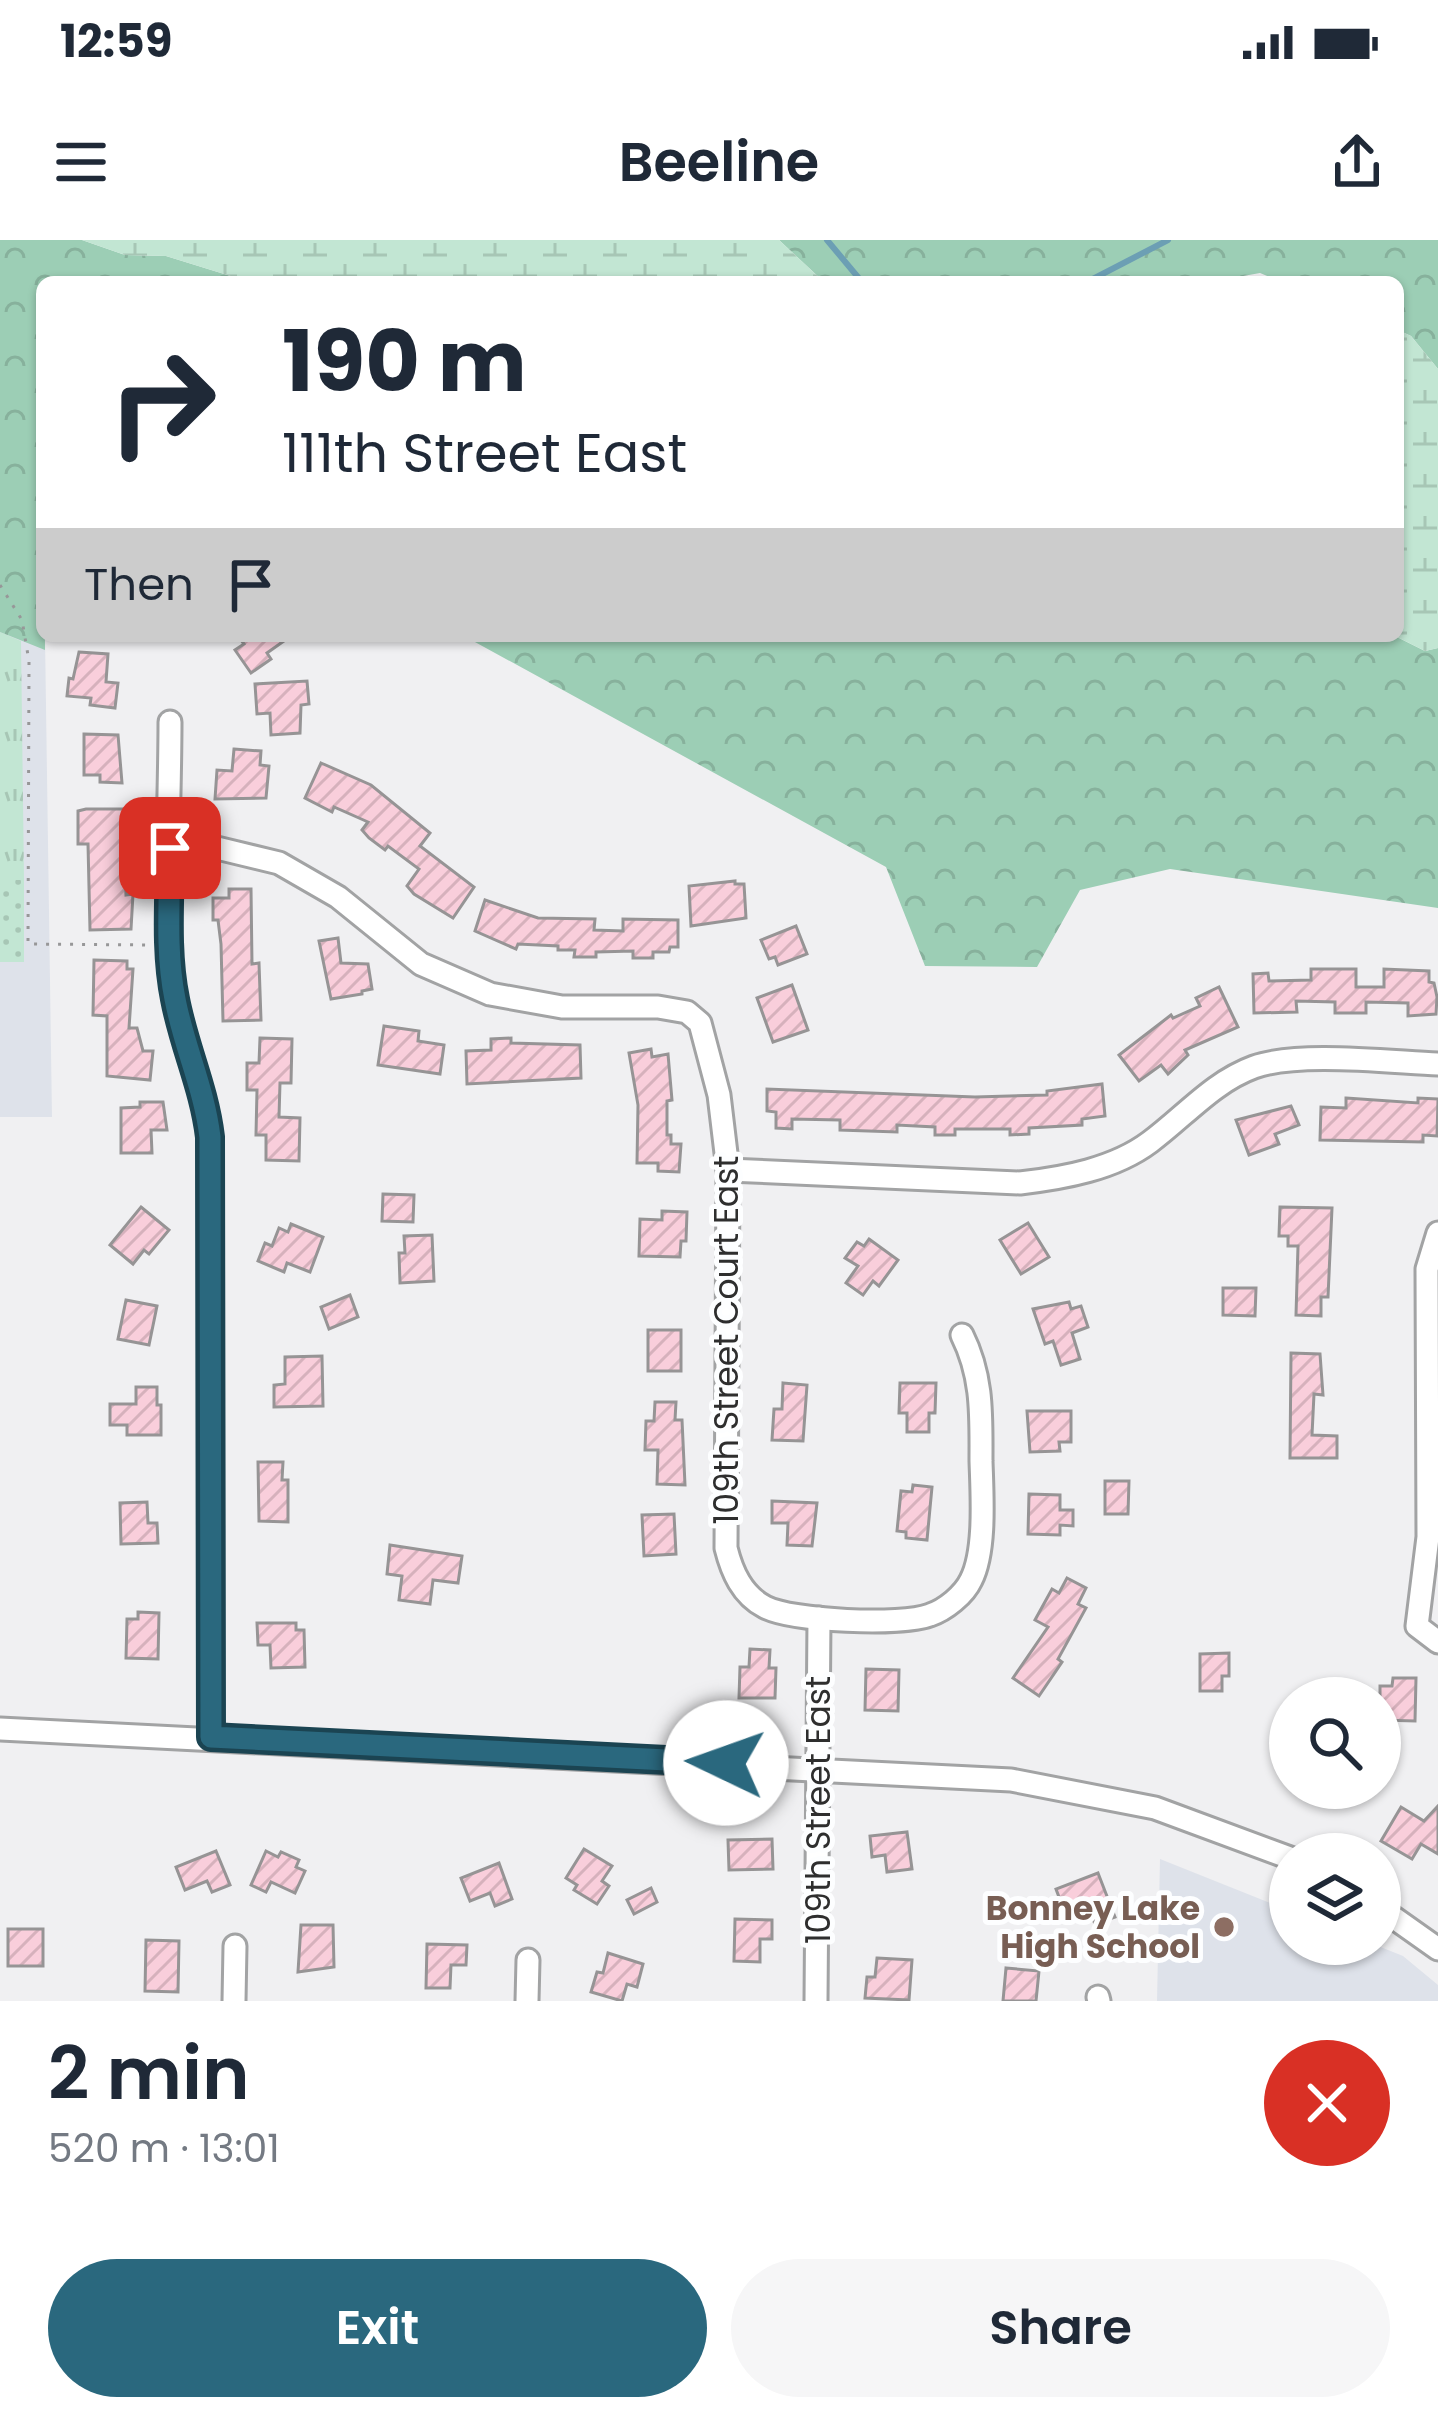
<!DOCTYPE html>
<html lang="en">
<head>
<meta charset="utf-8">
<style>
	:root { --surface:#fff; --page:#f6f6f7; --text:#1f2937; --muted:#747a83; --accent:#2a687e }
	body { margin:0; font-family:Poppins,sans-serif; background:var(--page); color:var(--text); height:100vh; display:flex; flex-direction:column; font-size:45px; white-space:nowrap }
	* { box-sizing:border-box; margin:0 }
	p { font-size:39px; color:var(--muted) }
	.icon { flex:none; width:66px; height:66px; fill:none; stroke:currentColor; stroke-width:2; stroke-linecap:round; stroke-linejoin:round }
	.map { position:relative; height:1761px; overflow:hidden }
	.side { display:flex; flex-direction:column; background:var(--surface); flex:1 }
	.side>* { flex:none }
	.top-card { position:absolute; left:36px; top:36px; width:1368px; height:366px; border-radius:18px; box-shadow:0 3px 9px #0004; background:#fff; color:var(--text); overflow:hidden }
	.fabs { position:absolute; left:1269px; top:1437px; display:grid; gap:24px }
	.fabs a { display:grid; place-items:center; width:132px; height:132px; border-radius:50%; background:var(--surface); box-shadow:0 3px 9px #0004; font-size:60px }
	.pin { position:absolute; display:grid; place-items:center; width:102px; height:102px; color:#fff; margin:-51px; border-radius:24px; box-shadow:0 6px 18px #0006 }
	.me { position:absolute; width:132px; margin:-66px; rotate:273deg; stroke-linejoin:round; filter:drop-shadow(0 0 9px #0008) }
	.turn { display:flex; align-items:center; gap:42px; height:252px; padding:0 48px; font-size:54px }
	.turn .icon { width:156px; height:156px; stroke-width:2.5 }
	.turn b { display:block; font-size:84px; line-height:102px }
	.then { display:flex; align-items:center; height:114px; padding:0 48px; background:#0003; gap:24px; font-size:45px }
	.round { display:grid; place-items:center; flex:none; width:126px; height:126px; border-radius:63px; background:var(--page) }
	.headline { display:flex; align-items:center; justify-content:space-between; height:204px; padding:0 48px }
	h1 { font-size:72px; font-weight:600; line-height:90px }
	.action { display:flex; gap:24px; margin-top:auto; padding:24px 48px }
	.action a { flex:1; height:138px; border-radius:72px; background:var(--accent); color:#fff; font-size:48px; font-weight:600; line-height:138px; text-align:center }
	.action a+a { background:var(--page); color:var(--text) }
	.status { display:flex; justify-content:space-between; align-items:center; height:84px; padding:0 60px; background:var(--surface); direction:ltr }
	.status svg { height:33px; fill:currentColor }
	header { display:flex; justify-content:space-between; align-items:center; height:156px; padding:0 48px; background:var(--surface); font-size:54px; font-weight:600 }
	.map>svg:first-child { display:block }
	.built { fill:#dee2ea }
	.grass { fill:url(#grass-tufts) }
	.forest { fill:url(#forest-crowns) }
	.wetland { fill:url(#wetland-marsh) }
	.park { fill:url(#park-dots) }
	.lines { fill:none; stroke-linecap:round; stroke-linejoin:round }
	.stream { stroke:#6c9fb4; stroke-width:6 }
	.building { fill:url(#building-hatch); stroke:#969495; stroke-width:3 }
	.minor-casing { stroke:#a2a3a4; stroke-width:27 }
	.path { stroke:#979798; stroke-width:3; stroke-dasharray:3 9; stroke-linecap:butt }
	.minor { stroke:#fff; stroke-width:21 }
	.route-casing { stroke:#1b4452; stroke-width:30 }
	.route { stroke:#2a687e; stroke-width:21 }
	.education-dot { fill:#8d6e63; stroke:#fdfeff; stroke-width:4.5 }
	.labels { text-anchor:middle; stroke-width:10; stroke-linejoin:round; paint-order:stroke }
	.street-label { font-size:33px; fill:#2e2e2e; stroke:#fdfeff }
	.education-label { font-size:33px; font-weight:bold; fill:#785e54; stroke:#fdfeff; text-anchor:end }
</style>
</head>
<body>
<div class="status"><b>12:59</b><svg viewBox="0 0 49 12"><path d="M0 12V9h3v3zM5 12V6h3v6zM10 12V3h3v9zM15 12V0h3v12zM26 1h20v11H26zM47 4h2v5h-2z"/></svg></div>
<header><svg class="icon" aria-label="menu" viewBox="0 0 24 24"><path d="M4 6h16M4 12h16M4 18h16"/></svg>Beeline<svg class="icon" aria-label="share" viewBox="0 0 24 24"><path d="M12 15V3M7 8l5-5 5 5M5 13v7h14v-7"/></svg></header>
<div class="map">
<svg width="1438" height="1761" viewBox="0 0 1438 1761">
	<defs>
		<pattern id="grass-tufts" width="24" height="20" patternUnits="userSpaceOnUse" patternTransform="scale(3)"><rect width="24" height="20" fill="#c2e6d3"/><path d="M3 7l-1-3M5 7V3M7 7l1-3M15 17l-1-3M17 17v-4M19 17l1-3" fill="none" stroke="#a7c6b5"/></pattern>
		<pattern id="forest-crowns" width="20" height="18" patternUnits="userSpaceOnUse" patternTransform="scale(3)"><rect width="20" height="18" fill="#9cceb5"/><path d="M2 6a3 3 0 1 1 6 0M12 15a3 3 0 1 1 6 0" fill="none" stroke="#87b19c"/></pattern>
		<pattern id="wetland-marsh" width="20" height="14" patternUnits="userSpaceOnUse" patternTransform="scale(3)"><rect width="20" height="14" fill="#c2e6d3"/><path d="M1 5h8M5 5V1M11 12h8M15 12V8" fill="none" stroke="#a7c6b5"/></pattern>
		<pattern id="park-dots" width="8" height="8" patternUnits="userSpaceOnUse" patternTransform="scale(3)"><rect width="8" height="8" fill="#c2e6d3"/><path d="M2 2h.1M6 6h.1" fill="none" stroke="#a7c6b5" stroke-width="1.8" stroke-linecap="round"/></pattern>
		<pattern id="building-hatch" width="6" height="6" patternUnits="userSpaceOnUse" patternTransform="scale(3)"><rect width="6" height="6" fill="#f9cedb"/><path d="M-1 1l2-2M0 6l6-6M5 7l2-2" fill="none" stroke="#d6b1bc"/></pattern>
	</defs>
	<rect width="100%" height="100%" fill="#f0f0f2"/>
	<!-- built -->
	<g class="built">
		<polygon points="0,289 45,396 52,877 0,877"/>
		<polygon points="1160,1619 1290,1671 1290,1704 1373,1704 1403,1716 1438,1745 1438,1761 1157,1761"/>
	</g>
	<!-- grass -->
	<polygon class="grass" points="0,392 21,401 24,640 0,640"/>
	<!-- forest -->
	<g class="forest">
		<polygon points="0,0 82,0 125,15 166,16 250,42 42,42 45,410 0,392"/>
		<polygon points="779,0 1438,0 1438,129 1411,96 1398,90 1398,42 1282,42 1260,33 1210,42 824,42"/>
		<polygon points="464,396 1395,396 1425,411 1438,408 1438,668 1170,629 1080,650 1037,727 925,726 886,627"/>
	</g>
	<!-- wetland -->
	<g class="wetland">
		<polygon points="82,0 779,0 824,42 250,42 166,16 125,15"/>
		<polygon points="1398,90 1411,96 1438,129 1438,408 1425,411 1395,396"/>
	</g>
	<!-- park -->
	<rect class="park" x="0" y="640" width="24" height="82"/>
	<g class="lines">
		<!-- stream -->
		<g class="stream">
			<polyline points="827,0 862,42"/>
			<polyline points="1087,42 1168,0"/>
		</g>
	</g>
	<!-- building -->
	<g class="building">
		<polygon points="238,396 291,396 267,413 271,419 251,433 235,410 244,404"/>
		<polygon points="79,412 108,414 106,442 118,443 115,468 90,465 91,458 67,456 69,438 73,439"/>
		<polygon points="307,441 309,464 301,465 300,493 271,495 270,473 257,474 255,444"/>
		<polygon points="84,494 118,495 122,543 100,542 100,535 84,535"/>
		<polygon points="234,509 261,511 260,525 269,526 266,558 215,559 217,530 232,531"/>
		<polygon points="321,523 371,545 430,593 420,606 474,647 453,678 414,654 407,646 419,629 388,606 385,610 369,598 362,590 368,582 334,567 332,572 305,558"/>
		<polygon points="86,569 127,569 130,573 130,592 121,593 121,632 125,632 126,655 133,654 131,689 90,690 88,604 78,604 78,571"/>
		<polygon points="735,641 735,644 744,644 746,678 691,686 689,646"/>
		<polygon points="229,649 251,649 252,724 259,723 261,780 223,781 221,704 218,680 213,680 213,658 229,658"/>
		<polygon points="485,660 538,678 595,679 594,690 623,691 623,679 678,680 678,707 670,707 669,712 653,712 653,718 633,718 633,711 596,712 596,717 574,717 575,710 558,710 558,706 518,704 516,709 475,691"/>
		<polygon points="796,686 807,714 778,725 775,717 769,719 761,700"/>
		<polygon points="338,698 341,723 368,724 372,749 362,751 362,754 331,759 319,701"/>
		<polygon points="94,720 127,721 127,729 133,729 129,788 137,788 143,811 153,811 150,840 107,836 107,776 93,775"/>
		<polygon points="1311,729 1356,729 1356,747 1384,747 1384,729 1429,731 1429,742 1434,743 1437,757 1436,774 1408,776 1408,763 1366,762 1366,773 1335,773 1335,762 1296,761 1297,772 1254,773 1253,734 1268,733 1269,741 1311,740"/>
		<polygon points="792,745 808,790 773,802 757,758"/>
		<polygon points="1219,747 1238,787 1185,810 1188,815 1168,834 1161,825 1139,841 1119,815 1171,775 1173,778 1200,766 1196,758"/>
		<polygon points="384,786 419,791 418,801 444,805 440,834 378,825"/>
		<polygon points="260,798 292,799 291,843 280,843 279,877 300,878 299,921 266,920 266,895 256,895 257,850 247,850 247,823 259,823"/>
		<polygon points="511,798 511,803 580,805 581,838 467,844 466,811 491,810 491,799"/>
		<polygon points="651,809 652,817 668,814 672,860 667,861 667,895 671,895 671,904 681,904 679,932 658,931 658,923 637,923 638,865 629,813"/>
		<polygon points="1102,844 1105,876 1082,879 1082,885 1029,888 1029,894 1010,895 1010,889 955,889 955,895 935,895 935,887 897,885 897,892 840,890 840,880 792,879 792,889 776,888 776,872 767,871 767,849 975,857 1047,855 1047,851"/>
		<polygon points="1346,858 1418,863 1418,858 1438,859 1437,896 1423,895 1423,902 1320,900 1321,867 1346,868"/>
		<polygon points="140,862 163,862 167,890 151,890 152,913 121,913 121,868 140,867"/>
		<polygon points="1291,866 1299,885 1275,894 1279,904 1249,915 1236,880"/>
		<polygon points="383,954 414,955 413,982 382,981"/>
		<polygon points="141,967 169,990 149,1014 144,1010 133,1024 110,1005"/>
		<polygon points="1280,967 1332,968 1328,1057 1321,1057 1321,1076 1296,1075 1298,1006 1288,1006 1288,996 1279,996"/>
		<polygon points="662,971 687,972 686,1001 681,1001 680,1017 639,1016 640,979 662,980"/>
		<polygon points="1028,983 1049,1017 1021,1034 1000,1000"/>
		<polygon points="291,984 323,997 310,1032 287,1023 284,1032 258,1021 265,1003 272,1006 279,988 288,992"/>
		<polygon points="432,995 434,1041 400,1043 399,1013 405,1013 404,996"/>
		<polygon points="869,999 898,1020 879,1046 873,1041 863,1055 846,1043 858,1026 845,1018 857,1002 864,1006"/>
		<polygon points="1223,1048 1256,1048 1255,1076 1223,1075"/>
		<polygon points="350,1055 358,1077 329,1089 321,1067"/>
		<polygon points="126,1060 157,1066 149,1105 118,1099"/>
		<polygon points="1069,1062 1071,1069 1081,1066 1088,1087 1072,1093 1080,1119 1061,1125 1053,1101 1045,1104 1033,1069"/>
		<rect x="648" y="1090" width="33" height="41"/>
		<polygon points="1291,1113 1320,1114 1323,1155 1314,1154 1312,1195 1337,1196 1337,1218 1290,1218"/>
		<polygon points="322,1116 323,1166 274,1167 274,1145 285,1144 285,1117"/>
		<polygon points="783,1143 807,1145 803,1201 772,1200 774,1169 782,1169"/>
		<polygon points="900,1143 936,1143 935,1173 929,1173 929,1192 907,1192 907,1173 899,1173"/>
		<polygon points="136,1147 157,1147 157,1165 161,1165 161,1195 127,1195 127,1185 110,1185 110,1164 136,1164"/>
		<polygon points="655,1162 676,1162 675,1180 682,1180 685,1245 657,1244 658,1210 645,1210 646,1181 654,1181"/>
		<polygon points="1027,1171 1071,1171 1071,1202 1059,1202 1060,1211 1030,1212"/>
		<polygon points="258,1222 283,1222 282,1240 288,1240 288,1282 259,1281"/>
		<polygon points="1105,1241 1129,1241 1128,1274 1105,1274"/>
		<polygon points="913,1245 932,1247 927,1300 906,1298 906,1292 897,1291 901,1251 912,1252"/>
		<polygon points="1029,1254 1060,1255 1060,1270 1073,1270 1073,1286 1060,1285 1060,1295 1028,1294"/>
		<polygon points="772,1261 817,1263 812,1306 787,1305 788,1283 772,1283"/>
		<polygon points="147,1262 148,1283 157,1283 158,1303 121,1304 120,1263"/>
		<polygon points="674,1274 676,1314 644,1316 642,1275"/>
		<polygon points="390,1305 462,1316 458,1343 433,1340 430,1364 399,1360 402,1336 387,1334"/>
		<polygon points="1067,1338 1086,1348 1078,1364 1086,1368 1058,1419 1062,1422 1039,1456 1013,1438 1048,1387 1035,1380 1052,1349 1059,1353"/>
		<polygon points="138,1372 159,1373 158,1419 126,1418 127,1379 138,1379"/>
		<polygon points="257,1383 296,1383 296,1390 304,1390 305,1427 271,1428 270,1405 258,1405"/>
		<polygon points="750,1409 770,1410 769,1428 776,1428 775,1458 739,1458 740,1427 749,1427"/>
		<polygon points="1229,1413 1229,1436 1222,1436 1222,1451 1200,1451 1200,1414"/>
		<polygon points="866,1429 899,1430 898,1471 865,1470"/>
		<polygon points="1393,1438 1416,1438 1415,1481 1380,1480 1380,1446 1392,1446"/>
		<polygon points="1438,1566 1438,1614 1421,1604 1412,1619 1381,1601 1401,1567 1424,1581"/>
		<polygon points="907,1592 912,1629 887,1632 885,1615 872,1617 870,1596"/>
		<polygon points="772,1599 773,1629 729,1630 728,1600"/>
		<polygon points="584,1609 612,1626 602,1641 609,1646 597,1664 574,1650 577,1645 566,1638"/>
		<polygon points="216,1611 230,1645 212,1652 207,1641 185,1650 176,1627"/>
		<polygon points="266,1611 278,1617 281,1612 299,1620 296,1627 305,1631 295,1653 271,1642 266,1652 251,1645"/>
		<polygon points="499,1623 512,1659 495,1666 490,1653 470,1661 461,1638"/>
		<polygon points="1098,1633 1115,1677 1095,1684 1090,1673 1068,1681 1056,1649"/>
		<polygon points="651,1648 657,1662 634,1674 627,1660"/>
		<polygon points="735,1679 772,1680 772,1699 760,1699 760,1722 734,1721"/>
		<polygon points="301,1685 333,1685 334,1727 298,1732"/>
		<rect x="8" y="1689" width="35" height="37"/>
		<polygon points="146,1700 179,1701 178,1752 145,1751"/>
		<polygon points="427,1704 467,1705 466,1725 451,1725 450,1748 426,1748"/>
		<polygon points="608,1713 643,1724 637,1747 627,1744 622,1761 591,1752 597,1732 603,1733"/>
		<polygon points="877,1718 912,1720 909,1760 865,1758 867,1737 875,1737"/>
		<polygon points="1006,1728 1039,1731 1036,1761 1003,1761"/>
	</g>
	<g class="lines">
		<defs>
			<g id="minor">
				<path d="M170 482C170 565 164 651 171 734 176 790 203 840 210 897L211 1497"/>
				<path d="M170 607 217 608 279 623 338 657 421 724 490 754 562 767H658L687 772 700 783 719 855 728 930 726 1308C732 1332 742 1355 765 1367 792 1381 901 1386 930 1375 945 1370 964 1355 971 1340 986 1311 982 1254 981 1221 981 1176 983 1137 962 1095"/>
				<path d="M728 930 1020 943C1064 938 1114 929 1150 902 1185 876 1213 842 1254 827 1298 811 1390 822 1438 824"/>
				<polyline points="1438,993 1427,1029 1428,1297 1417,1386 1438,1402"/>
				<polyline points="0,1489 1011,1540 1155,1568 1290,1618"/>
				<polyline points="1380,1668 1438,1709"/>
				<polyline points="1098,1757 1099,1761"/>
				<polyline points="234,1761 235,1706"/>
				<polyline points="527,1761 528,1720"/>
				<polyline points="816,1761 819,1378"/>
			</g>
		</defs>
		<!-- minor casing -->
		<use href="#minor" class="minor-casing"/>
		<!-- path -->
		<polyline class="path" points="0,345 22,380 29,421 28,704 150,705"/>
		<!-- minor -->
		<use href="#minor" class="minor"/>
	</g>
	<g class="lines">
		<defs>
			<path id="route" d="M170 608C170 657 165 710 175 759 184 807 204 847 210 897L211 1497 726 1523"/>
		</defs>
		<!-- route casing -->
		<use href="#route" class="route-casing"/>
		<!-- route -->
		<use href="#route" class="route"/>
	</g>
	<!-- markers -->
	<circle class="education-dot" cx="1224" cy="1687" r="12"/>
	<g class="labels">
		<!-- street labels -->
		<g class="street-label">
			<text transform="translate(726 1100) rotate(-90)" y="12">109th Street Court East</text>
			<text transform="translate(818 1570) rotate(-90)" y="12">109th Street East</text>
		</g>
		<!-- education labels -->
		<g class="education-label">
			<text x="1200" y="1680">Bonney Lake<tspan x="1200" dy="38">High School</tspan></text>
		</g>
	</g>
</svg>
<div class="fabs">
<a><svg class="icon" aria-label="search" viewBox="0 0 24 24"><circle cx="10" cy="10" r="6"/><path d="M15 15l6 6"/></svg></a>
<a><svg class="icon" aria-label="layers" viewBox="0 0 24 24"><path d="M12 4l9 5-9 5-9-5zM3 14l9 5 9-5"/></svg></a>
</div>
<div class="pin" style="left:170px;top:608px;background:#d93025"><svg class="icon" aria-label="arrive" viewBox="0 0 24 24"><path d="M6 21V4h12l-3 4 3 4H6"/></svg></div>
<svg class="me" style="left:726px;top:1523px" viewBox="-20 -20 40 40"><circle r="19" fill="#fff"/><path d="M0-13L10 11 0 6-10 11z" fill="#2a687e"/></svg>
<div class="top-card">
<div class="turn"><svg class="icon" aria-label="right" viewBox="0 0 24 24"><path d="M7 20v-9h11M14 6l5 5-5 5"/></svg><div><b>190 m</b>111th Street East</div></div>
<div class="then">Then<svg class="icon" aria-label="arrive" viewBox="0 0 24 24"><path d="M6 21V4h12l-3 4 3 4H6"/></svg></div>
</div>
</div>
<section class="side">
<div class="headline"><div><h1>2 min</h1><p>520 m · 13:01</p></div><a class="round" style="background:#d93025;color:#fff"><svg class="icon" aria-label="close" viewBox="0 0 24 24"><path d="M6 6l12 12M18 6L6 18"/></svg></a></div>
<div class="action"><a>Exit</a><a>Share</a></div>
</section>
</body>
</html>
